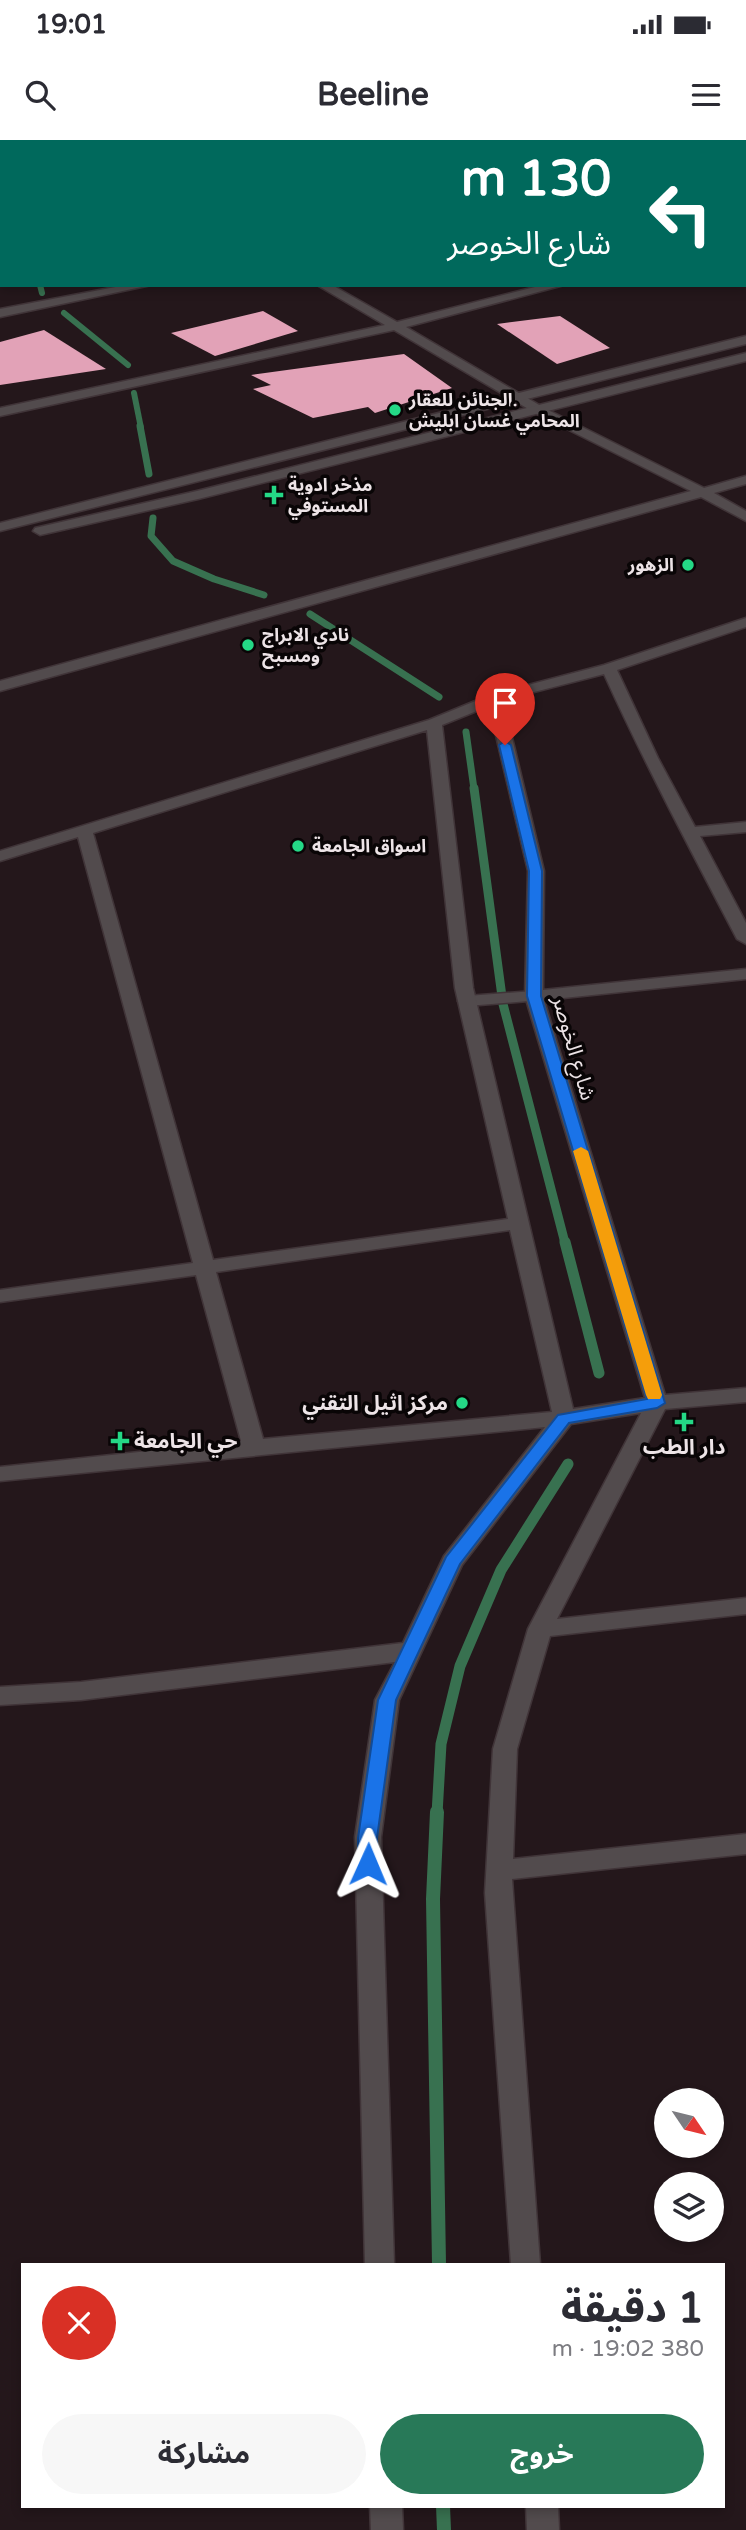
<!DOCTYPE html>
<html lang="ar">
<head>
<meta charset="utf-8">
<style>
	:root { --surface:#fff; --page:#f7f7f7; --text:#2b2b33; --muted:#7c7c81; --accent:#287958 }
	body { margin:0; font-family:"Varela Round","Noto Sans Arabic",sans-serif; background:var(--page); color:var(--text); direction:rtl; height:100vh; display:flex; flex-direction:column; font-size:26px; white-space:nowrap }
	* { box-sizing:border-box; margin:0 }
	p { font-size:23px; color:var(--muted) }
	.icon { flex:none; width:38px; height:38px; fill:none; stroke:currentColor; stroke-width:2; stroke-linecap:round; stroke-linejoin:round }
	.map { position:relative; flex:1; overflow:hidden; direction:ltr }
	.side { position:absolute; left:21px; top:2123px; width:704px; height:245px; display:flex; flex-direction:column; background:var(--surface); border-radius:0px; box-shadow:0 4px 10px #0003; direction:rtl }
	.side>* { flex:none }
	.banner { position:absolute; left:0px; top:0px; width:747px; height:147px; box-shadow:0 4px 10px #0003; direction:rtl; background:#00695c; color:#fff; overflow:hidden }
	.needle { width:46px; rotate:125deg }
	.buttons { position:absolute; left:654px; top:1948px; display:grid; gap:14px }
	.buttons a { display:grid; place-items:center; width:70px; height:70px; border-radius:50%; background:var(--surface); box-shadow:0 4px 10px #0003; font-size:35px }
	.pin { position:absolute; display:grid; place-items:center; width:60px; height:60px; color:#fff; margin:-72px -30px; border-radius:50% 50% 50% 0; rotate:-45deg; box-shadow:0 0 7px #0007 }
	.pin .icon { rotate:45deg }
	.me { position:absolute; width:77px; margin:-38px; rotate:1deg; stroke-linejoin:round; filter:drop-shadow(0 0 5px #0008) }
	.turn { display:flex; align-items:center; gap:24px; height:147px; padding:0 21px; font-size:32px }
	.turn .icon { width:91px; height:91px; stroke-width:2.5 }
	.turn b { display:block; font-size:49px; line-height:60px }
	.round { display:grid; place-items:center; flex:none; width:74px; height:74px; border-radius:37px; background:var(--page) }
	.headline { display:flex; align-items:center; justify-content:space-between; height:119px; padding:0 21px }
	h1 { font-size:42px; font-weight:700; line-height:52px }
	.button { display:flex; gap:14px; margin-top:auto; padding:14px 21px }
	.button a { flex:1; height:80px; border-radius:42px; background:var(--accent); color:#fff; font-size:28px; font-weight:700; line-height:80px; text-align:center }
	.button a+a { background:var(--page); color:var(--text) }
	.status { display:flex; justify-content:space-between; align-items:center; height:49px; padding:0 35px; background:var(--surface); direction:ltr }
	.status svg { height:19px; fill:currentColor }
	header { display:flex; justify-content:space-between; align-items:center; height:91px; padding:0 21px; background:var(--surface); font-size:32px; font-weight:700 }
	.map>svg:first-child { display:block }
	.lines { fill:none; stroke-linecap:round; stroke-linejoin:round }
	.stream-far4 { stroke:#387150; stroke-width:6 }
	.stream-far3 { stroke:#387150; stroke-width:7 }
	.stream-far2 { stroke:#387150; stroke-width:9 }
	.stream-far1 { stroke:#387150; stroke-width:11 }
	.stream { stroke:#387150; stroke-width:14 }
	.building { fill:#e2a2b7 }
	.pedestrian-casing { stroke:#403438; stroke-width:3 }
	.minor-casing { stroke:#403438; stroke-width:3 }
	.tertiary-casing { stroke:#403438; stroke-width:3 }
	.pedestrian { fill:#524b4d; fill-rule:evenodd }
	.minor { fill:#524b4d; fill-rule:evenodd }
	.tertiary { fill:#524b4d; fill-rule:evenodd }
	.route { fill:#1a73e8; stroke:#114b97; stroke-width:2 }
	.slow { fill:#f59e0b }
	.poi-dot { fill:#24d886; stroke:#090506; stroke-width:2.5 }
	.labels { text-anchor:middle; stroke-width:7; stroke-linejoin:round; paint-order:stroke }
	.far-poi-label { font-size:18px; font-weight:bold; fill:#ede4e7; stroke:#090506; text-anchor:start }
	.street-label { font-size:21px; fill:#ede4e7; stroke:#090506 }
	.poi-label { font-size:21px; font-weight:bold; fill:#ede4e7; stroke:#090506; text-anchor:end }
</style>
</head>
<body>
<div class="status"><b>19:01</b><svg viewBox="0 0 49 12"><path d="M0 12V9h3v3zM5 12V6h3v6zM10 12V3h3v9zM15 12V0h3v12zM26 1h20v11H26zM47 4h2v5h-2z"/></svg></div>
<header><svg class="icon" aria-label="menu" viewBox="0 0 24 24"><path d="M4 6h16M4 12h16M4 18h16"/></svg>Beeline<svg class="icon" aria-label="search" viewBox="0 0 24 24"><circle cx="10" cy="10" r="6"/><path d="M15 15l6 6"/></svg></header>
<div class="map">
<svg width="746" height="2390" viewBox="0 0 746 2390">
	<rect width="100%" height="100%" fill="#24171b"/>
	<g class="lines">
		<!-- stream-far4 -->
		<g class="stream-far4">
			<polyline points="0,19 2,23"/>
			<polyline points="40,145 42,153"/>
			<polyline points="64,173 128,225"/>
			<polyline points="134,253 141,288"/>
		</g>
		<!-- stream-far3 -->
		<g class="stream-far3">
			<polyline points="140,286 149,334"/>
			<polyline points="153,378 151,396 173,421 214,439 264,455"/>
			<polyline points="310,474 439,557"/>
			<polyline points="466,592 474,649"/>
		</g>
		<!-- stream-far2 -->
		<polyline class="stream-far2" points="474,648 503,864 565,1103"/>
		<!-- stream-far1 -->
		<g class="stream-far1">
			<polyline points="565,1102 599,1233"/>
			<polyline points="437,1674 441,1604 460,1526 501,1430 568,1324"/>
		</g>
		<!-- stream -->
		<g class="stream">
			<polyline points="437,1672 433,1759 439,2124"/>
			<polyline points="443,2366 444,2390"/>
		</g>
	</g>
	<!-- building -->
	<g class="building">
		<polygon points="263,171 298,191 215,216 171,193"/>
		<polygon points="560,176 610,208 557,224 497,184"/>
		<polygon points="44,190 106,229 0,245 0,202"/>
		<polygon points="404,214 452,248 375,273 368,267 313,278 253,249 271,245 251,235"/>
	</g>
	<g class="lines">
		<defs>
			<polygon id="pedestrian" points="534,851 543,856 540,860 467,866 458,861 467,856"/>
			<g id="minor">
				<polygon points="194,0 212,0 193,2"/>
				<polygon points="465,0 483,0 464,2"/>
				<polygon points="126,145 151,145 0,177 0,169"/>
				<polygon points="317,145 332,145 397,182 543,145 564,145 406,187 546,269 704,348 746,336 746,344 714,353 746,371 746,381 701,357 0,551 0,541 691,351 537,274 394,190 0,276 0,268 385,185"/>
				<path d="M746 478V487L617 530 658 618 695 687 746 682V692L700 696 746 783V804L737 799C691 711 645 624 604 534L503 560 544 731 543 850 746 829V839L544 860 665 1255 746 1248V1262L665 1269 557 1479 746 1458V1474L550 1496 517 1609 513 1719 746 1694V1714L512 1739 540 2124H511L485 1753 493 1609 528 1489 641 1273 571 1284 462 1425 399 1560 381 1697 394 2124H365L355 1697 375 1560 395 1522 81 1560 0 1565V1547L81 1542 403 1503 444 1416 545 1287 0 1341V1327L241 1301 196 1135 0 1162V1150L193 1123 78 697 0 721V711L429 580 490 555 604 525ZM489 566 528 731 525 856 645 1258 573 1269 473 848 442 585ZM427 590 455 848 508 1079 213 1120 93 693ZM510 1090 552 1272 263 1299 216 1132Z"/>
				<polygon points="370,2366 402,2366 403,2390 371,2390"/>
				<polygon points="526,2366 558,2366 559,2390 527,2390"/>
			</g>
			<g id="tertiary">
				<polygon points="746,196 746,204 0,391 0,383"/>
				<polygon points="746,213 746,221 198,359 40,395 33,391 35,388 197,351"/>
			</g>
		</defs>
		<!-- pedestrian casing -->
		<use href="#pedestrian" class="pedestrian-casing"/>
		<!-- minor casing -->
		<use href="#minor" class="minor-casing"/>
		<!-- tertiary casing -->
		<use href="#tertiary" class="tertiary-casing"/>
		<!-- pedestrian -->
		<use href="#pedestrian" class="pedestrian"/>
		<!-- minor -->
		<use href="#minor" class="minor"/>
		<!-- tertiary -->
		<use href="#tertiary" class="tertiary"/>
	</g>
	<!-- route -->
	<polygon class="route" points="505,601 511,605 542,731 541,856 665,1263 657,1268 569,1283 460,1424 396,1560 377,1698 378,1724 375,1729 368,1732 361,1729 358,1724 358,1698 378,1560 446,1417 558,1275 647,1259 527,856 529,731 499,605"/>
	<!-- slow -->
	<polygon class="slow" points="581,1007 588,1011 662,1255 660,1259 648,1259 646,1255 573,1011"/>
	<!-- markers -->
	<g class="poi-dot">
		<circle cx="395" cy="270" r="7"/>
		<path d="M270.5 344.5h7v7h7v7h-7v7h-7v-7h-7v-7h7z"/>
		<circle cx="688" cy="425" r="7"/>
		<circle cx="248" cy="505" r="7"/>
		<circle cx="298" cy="706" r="7"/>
		<circle cx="462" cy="1263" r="7"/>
		<path d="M680.5 1271.5h7v7h7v7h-7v7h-7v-7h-7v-7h7z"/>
		<path d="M116.5 1290.5h7v7h7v7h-7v7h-7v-7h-7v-7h7z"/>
	</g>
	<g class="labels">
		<!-- far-poi labels -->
		<g class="far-poi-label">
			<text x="409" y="266">الجنائن للعقار.<tspan x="409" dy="21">المحامي غسان ابليش</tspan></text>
			<text x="288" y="351">مذخر ادویة<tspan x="288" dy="21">المستوفي</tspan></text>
			<text x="674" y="431" text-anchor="end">الزهور</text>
			<text x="262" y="501">نادي الابراج<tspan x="262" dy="21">ومسبح</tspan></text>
			<text x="312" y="712">اسواق الجامعة</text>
		</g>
		<!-- street labels -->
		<g class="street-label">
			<text transform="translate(574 908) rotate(74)" y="7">شارع الخوصر</text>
		</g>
		<!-- poi labels -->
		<g class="poi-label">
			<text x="448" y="1270">مركز اثيل التقني</text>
			<text x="134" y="1308" text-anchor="start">حي الجامعة</text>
			<text x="684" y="1314" text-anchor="middle">دار الطب</text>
		</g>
	</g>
</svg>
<div class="buttons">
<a><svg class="needle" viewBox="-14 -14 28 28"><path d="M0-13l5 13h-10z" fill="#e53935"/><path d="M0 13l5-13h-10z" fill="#7c7c81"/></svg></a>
<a><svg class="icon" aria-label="layers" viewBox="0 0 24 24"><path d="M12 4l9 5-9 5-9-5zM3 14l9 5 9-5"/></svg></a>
</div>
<div class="pin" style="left:505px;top:605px;background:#d93025"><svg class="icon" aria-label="arrive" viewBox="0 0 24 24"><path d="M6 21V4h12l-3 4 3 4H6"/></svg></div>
<svg class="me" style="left:368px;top:1724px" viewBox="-20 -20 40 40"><path d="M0-17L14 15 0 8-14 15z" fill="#1a73e8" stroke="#fff" stroke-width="4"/></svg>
<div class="banner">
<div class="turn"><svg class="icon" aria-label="left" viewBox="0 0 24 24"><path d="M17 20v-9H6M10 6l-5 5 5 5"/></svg><div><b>130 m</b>شارع الخوصر</div></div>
</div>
<section class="side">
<div class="headline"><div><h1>1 دقيقة</h1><p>380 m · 19:02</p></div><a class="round" style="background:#d93025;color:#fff"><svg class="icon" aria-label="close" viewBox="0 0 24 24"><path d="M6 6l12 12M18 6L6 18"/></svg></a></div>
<div class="button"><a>خروج</a><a>مشاركة</a></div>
</section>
</div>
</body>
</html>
